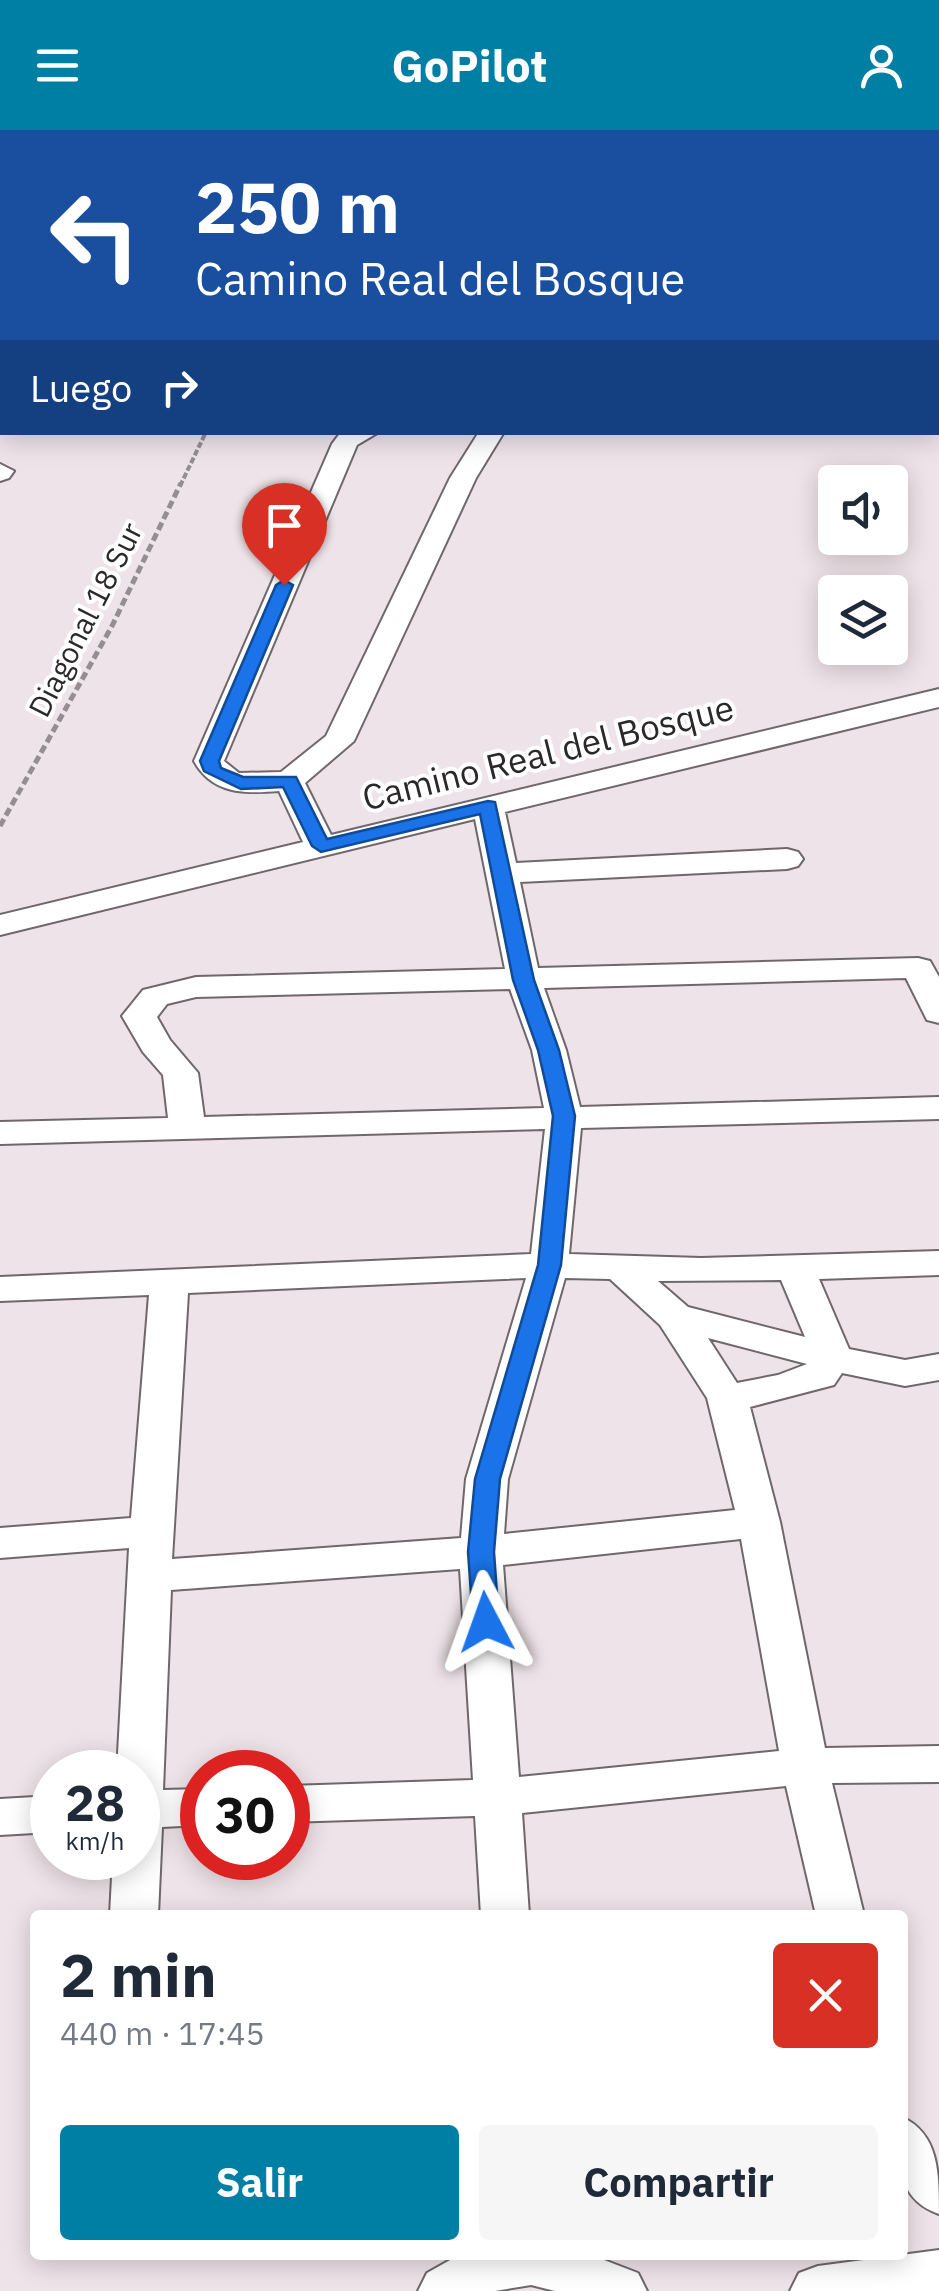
<!DOCTYPE html>
<html lang="es">
<head>
<meta charset="utf-8">
<style>
	:root { --surface:#fff; --page:#f6f6f7; --text:#1f2937; --muted:#747a83; --accent:#007fa4 }
	body { margin:0; font-family:"IBM Plex Sans",sans-serif; background:var(--page); color:var(--text); height:100vh; display:flex; flex-direction:column; font-size:38px; white-space:nowrap }
	* { box-sizing:border-box; margin:0 }
	p { font-size:32px; color:var(--muted) }
	.icon { flex:none; width:55px; height:55px; fill:none; stroke:currentColor; stroke-width:2; stroke-linecap:round; stroke-linejoin:round }
	.map { position:relative; flex:1; overflow:hidden }
	.side { position:absolute; left:30px; top:1780px; width:878px; height:350px; display:flex; flex-direction:column; background:var(--surface); border-radius:10px; box-shadow:0 5px 25px #0003 }
	.side>* { flex:none }
	.top-card { position:absolute; left:0px; top:0px; width:940px; height:305px; box-shadow:0 5px 25px #0003; background:#1a4fa0; color:#fff; overflow:hidden }
	.buttons { position:absolute; left:818px; top:335px; display:grid; gap:20px }
	.buttons a { display:grid; place-items:center; width:90px; height:90px; border-radius:10px; background:var(--surface); box-shadow:0 5px 25px #0003; font-size:50px }
	.speed { position:absolute; left:30px; top:1620px; display:flex; gap:20px; font-size:50px; font-weight:700; text-align:center }
	.speed>* { display:grid; place-content:center; width:130px; height:130px; border-radius:50%; background:var(--surface); box-shadow:0 5px 25px #0003; line-height:1 }
	.speed small { font-size:25px; font-weight:400 }
	.speed .limit { border:15px solid #d22; background:#fff; color:#111 }
	.pin { position:absolute; display:grid; place-items:center; width:85px; height:85px; color:#fff; margin:-102px -42px; border-radius:50% 50% 50% 0; rotate:-45deg; box-shadow:0 0 10px #0007 }
	.pin .icon { rotate:45deg }
	.me { position:absolute; width:110px; margin:-55px; rotate:356deg; stroke-linejoin:round; filter:drop-shadow(0 0 8px #0008) }
	.turn { display:flex; align-items:center; gap:35px; height:210px; padding:0 30px; font-size:45px }
	.turn .icon { width:130px; height:130px; stroke-width:2.5 }
	.turn b { display:block; font-size:70px; line-height:85px }
	.then { display:flex; align-items:center; height:95px; padding:0 30px; background:#0003; gap:20px; font-size:38px }
	.round { display:grid; place-items:center; flex:none; width:105px; height:105px; border-radius:10px; background:var(--page) }
	.head { display:flex; align-items:center; justify-content:space-between; height:170px; padding:0 30px }
	h1 { font-size:60px; font-weight:700; line-height:75px }
	.button { display:flex; gap:20px; margin-top:auto; padding:20px 30px }
	.button a { flex:1; height:115px; border-radius:10px; background:var(--accent); color:#fff; font-size:40px; font-weight:700; line-height:115px; text-align:center }
	.button a+a { background:var(--page); color:var(--text) }
	header { display:flex; justify-content:space-between; align-items:center; height:130px; padding:0 30px; background:var(--accent); color:#fff; font-size:45px; font-weight:700 }
	.map>svg:first-child { display:block }
	.lines { fill:none; stroke-linecap:round; stroke-linejoin:round }
	.minor-casing { stroke:#70676b; stroke-width:4 }
	.path-far1 { stroke:#958d90; stroke-width:4; stroke-dasharray:6 2.5; stroke-linecap:butt }
	.path { stroke:#958d90; stroke-width:5; stroke-dasharray:8 4; stroke-linecap:butt }
	.minor { fill:#fff; fill-rule:evenodd }
	.route { fill:#1a73e8; stroke:#114b97; stroke-width:2.5 }
	.labels { text-anchor:middle; stroke-width:8; stroke-linejoin:round; paint-order:stroke }
	.far-street-label { font-size:30px; fill:#2b2829; stroke:#fff }
	.street-label { font-size:35px; fill:#2b2829; stroke:#fff }
</style>
</head>
<body>
<header><svg class="icon" aria-label="menu" viewBox="0 0 24 24"><path d="M4 6h16M4 12h16M4 18h16"/></svg>GoPilot<svg class="icon" aria-label="person" viewBox="0 0 24 24"><circle cx="12" cy="8" r="4"/><path d="M4 21q1-7 8-7t8 7"/></svg></header>
<div class="map">
<svg width="939" height="2161" viewBox="0 0 939 2161">
	<rect width="100%" height="100%" fill="#eee3e8"/>
	<g class="lines">
		<defs>
			<g id="minor">
				<polygon points="0,128 2,129 2,143 0,142"/>
				<rect x="938" y="137" width="1" height="14"/>
				<rect x="0" y="170" width="2" height="14"/>
				<rect x="938" y="277" width="1" height="14"/>
				<path d="M341 302H379L357 315 224 631 239 643 281 642 326 606 450 348 479 302H504L476 348 354 611 305 653 331 705 939 559V577L505 682 516 733 787 719 798 722 803 729 798 736 787 739 520 752 538 838 918 828 930 831 939 847V893L927 890 906 848 544 858 566 920 580 977 939 967V989L581 998 569 1124 701 1128 939 1121V1145L819 1149 849 1219 905 1230 939 1224V1250L905 1256 842 1243 834 1255 750 1277 780 1392 825 1618 939 1616V1652L832 1653 864 1785H816L786 1656 522 1683 529 1785H481L475 1686 288 1692V1656L473 1650 460 1439 171 1460 163 1660 202 1659V1695L162 1697 158 1785H110L113 1728H138V1642H117L129 1418 0 1428V1398L131 1388 149 1165 0 1171V1147L531 1124 545 999 0 1014V992L168 988 163 945 143 922 122 886 143 860 196 847 505 839 475 689 0 805V785L303 712 279 661C244 664 212 664 194 631L332 314ZM510 859 532 920 544 978 204 987 198 943 170 910 157 887 167 874 196 867ZM526 1148 466 1349 461 1408 172 1429 188 1163ZM565 1148 610 1149 660 1195 707 1268 735 1380 504 1404 508 1349ZM781 1150 805 1207 688 1177 658 1151ZM708 1208 807 1234 778 1245 737 1253ZM741 1409 779 1621 519 1647 503 1435Z"/>
				<polygon points="0,334 14,341 9,348 0,351"/>
				<polygon points="52,1666 52,1702 0,1705 0,1669"/>
				<path d="M902 1987C939 2004 939 2043 939 2084 892 2067 902 2029 902 1987Z"/>
				<polygon points="939,2120 939,2161 790,2161 799,2143 818,2136"/>
				<polygon points="459,2125 591,2125 638,2143 647,2161 555,2161 531,2155 495,2161 418,2161 427,2143"/>
			</g>
		</defs>
		<!-- minor casing -->
		<use href="#minor" class="minor-casing"/>
		<!-- path-far1 -->
		<polyline class="path-far1" points="180,356 206,302"/>
		<!-- path -->
		<polyline class="path" points="0,696 112,496 181,353"/>
		<!-- minor -->
		<use href="#minor" class="minor"/>
	</g>
	<!-- route -->
	<polygon class="route" points="284,450 293,455 219,631 221,638 243,647 296,647 327,709 488,671 495,672 534,850 559,920 575,986 561,1135 500,1349 494,1422 499,1492 495,1499 477,1499 473,1492 468,1422 475,1349 538,1135 553,986 538,920 513,850 480,684 321,722 312,716 283,657 241,659 204,641 200,631 276,455"/>
	<g class="labels">
		<!-- far-street labels -->
		<g class="far-street-label">
			<text transform="translate(86 490) rotate(-63)" y="10">Diagonal 18 Sur</text>
		</g>
		<!-- street labels -->
		<g class="street-label">
			<text transform="translate(548 623) rotate(-14)" y="12">Camino Real del Bosque</text>
		</g>
	</g>
</svg>
<div class="buttons">
<a><svg class="icon" aria-label="sound" viewBox="0 0 24 24"><path d="M4 9h4l5-4v14l-5-4H4zM17 9q2 3 0 6"/></svg></a>
<a><svg class="icon" aria-label="layers" viewBox="0 0 24 24"><path d="M12 4l9 5-9 5-9-5zM3 14l9 5 9-5"/></svg></a>
</div>
<div class="speed"><div>28<small>km/h</small></div><div class="limit">30</div></div>
<div class="pin" style="left:284px;top:455px;background:#d93025"><svg class="icon" aria-label="arrive" viewBox="0 0 24 24"><path d="M6 21V4h12l-3 4 3 4H6"/></svg></div>
<svg class="me" style="left:486px;top:1492px" viewBox="-20 -20 40 40"><path d="M0-17L14 15 0 8-14 15z" fill="#1a73e8" stroke="#fff" stroke-width="4"/></svg>
<div class="top-card">
<div class="turn"><svg class="icon" aria-label="left" viewBox="0 0 24 24"><path d="M17 20v-9H6M10 6l-5 5 5 5"/></svg><div><b>250 m</b>Camino Real del Bosque</div></div>
<div class="then">Luego<svg class="icon" aria-label="right" viewBox="0 0 24 24"><path d="M7 20v-9h11M14 6l5 5-5 5"/></svg></div>
</div>
<section class="side">
<div class="head"><div><h1>2 min</h1><p>440 m · 17:45</p></div><a class="round" style="background:#d93025;color:#fff"><svg class="icon" aria-label="close" viewBox="0 0 24 24"><path d="M6 6l12 12M18 6L6 18"/></svg></a></div>
<div class="button"><a>Salir</a><a>Compartir</a></div>
</section>
</div>
</body>
</html>
